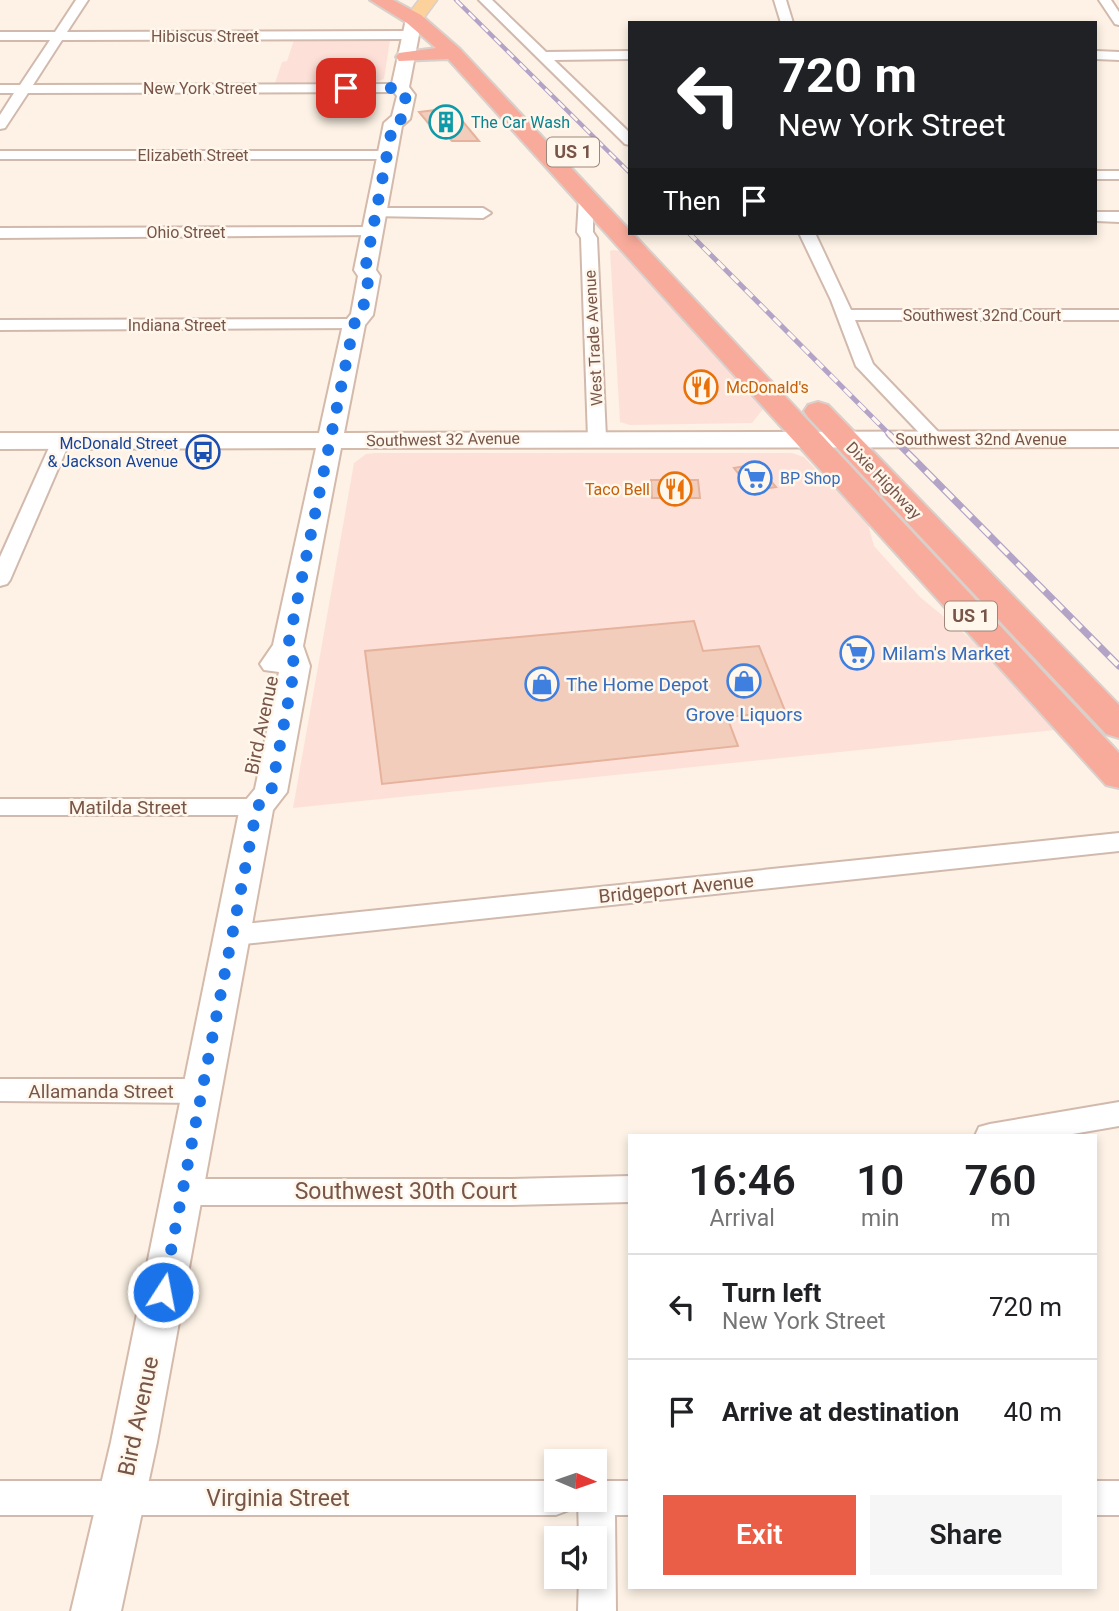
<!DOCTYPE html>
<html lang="en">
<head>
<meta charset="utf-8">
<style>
	:root { --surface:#fff; --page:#f6f6f6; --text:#202124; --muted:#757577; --line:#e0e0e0; --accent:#ea5e47 }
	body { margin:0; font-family:Roboto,sans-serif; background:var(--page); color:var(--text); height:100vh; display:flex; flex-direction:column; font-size:26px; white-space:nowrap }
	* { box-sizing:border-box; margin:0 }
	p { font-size:23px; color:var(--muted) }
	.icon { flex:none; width:38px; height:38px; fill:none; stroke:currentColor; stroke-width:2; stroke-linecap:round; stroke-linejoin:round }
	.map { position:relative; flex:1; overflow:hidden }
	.panel { position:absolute; left:628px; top:1134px; width:469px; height:455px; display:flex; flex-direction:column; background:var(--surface); border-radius:0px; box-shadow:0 4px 10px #0003 }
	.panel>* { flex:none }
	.hud { position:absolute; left:628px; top:21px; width:469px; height:214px; border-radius:0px; box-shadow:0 4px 10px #0003; background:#202124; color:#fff; overflow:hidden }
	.needle { width:46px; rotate:92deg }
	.controls { position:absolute; left:544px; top:1449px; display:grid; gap:14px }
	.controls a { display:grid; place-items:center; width:63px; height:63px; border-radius:0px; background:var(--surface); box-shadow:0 4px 10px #0003; font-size:35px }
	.pin { position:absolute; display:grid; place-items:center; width:60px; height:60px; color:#fff; margin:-30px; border-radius:14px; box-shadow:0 4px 10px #0006 }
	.me { position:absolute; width:77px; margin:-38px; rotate:11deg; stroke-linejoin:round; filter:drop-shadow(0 0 5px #0008) }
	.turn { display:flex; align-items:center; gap:24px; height:147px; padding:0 35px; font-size:32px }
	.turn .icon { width:91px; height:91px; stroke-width:2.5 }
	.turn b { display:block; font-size:49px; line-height:60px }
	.then { display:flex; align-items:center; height:66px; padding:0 35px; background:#0003; gap:14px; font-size:26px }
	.eta { display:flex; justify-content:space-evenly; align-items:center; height:119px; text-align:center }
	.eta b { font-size:42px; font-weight:600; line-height:49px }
	.button { display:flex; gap:14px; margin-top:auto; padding:14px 35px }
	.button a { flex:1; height:80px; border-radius:0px; background:var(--accent); color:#fff; font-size:28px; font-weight:600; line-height:80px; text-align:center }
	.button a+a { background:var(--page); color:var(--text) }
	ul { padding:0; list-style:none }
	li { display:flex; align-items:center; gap:21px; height:105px; padding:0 35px; border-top:2px solid var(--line) }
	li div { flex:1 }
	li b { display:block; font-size:26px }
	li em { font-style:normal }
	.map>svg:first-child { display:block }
	.commercial { fill:#fde1d9 }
	.building { fill:#f3cdbc; stroke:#e6b29c; stroke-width:2 }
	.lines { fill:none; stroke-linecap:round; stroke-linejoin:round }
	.street-casing { stroke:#d1baad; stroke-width:4 }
	.secondary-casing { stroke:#d4baab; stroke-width:4 }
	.primary-casing { stroke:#d9d0cc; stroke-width:3 }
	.highway-casing { stroke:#d9d0cc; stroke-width:4 }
	.street { fill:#fff; fill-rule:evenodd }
	.secondary { fill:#fff; fill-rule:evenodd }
	.primary { fill:#fdd19c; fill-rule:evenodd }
	.highway { fill:#f9ab9b; fill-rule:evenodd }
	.rail-far2-casing { stroke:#b3a3c7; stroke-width:4.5 }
	.rail-far1-casing { stroke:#b3a3c7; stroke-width:5 }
	.rail-casing { stroke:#b3a3c7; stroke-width:7 }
	.rail-far2 { stroke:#fff6ec; stroke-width:2.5; stroke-dasharray:9; stroke-linecap:butt }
	.rail-far1 { stroke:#fff6ec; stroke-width:3.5; stroke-dasharray:10; stroke-linecap:butt }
	.rail { stroke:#fff6ec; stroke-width:4.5; stroke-dasharray:13; stroke-linecap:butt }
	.route { stroke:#1a73e8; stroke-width:12; stroke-dasharray:0 21.6 }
	.labels { text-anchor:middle; stroke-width:5; stroke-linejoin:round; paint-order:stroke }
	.far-street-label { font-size:16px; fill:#775649; stroke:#fff6ec }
	.far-culture-label { font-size:16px; fill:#0d838f; stroke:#fff6ec; text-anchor:start }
	.far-food-label { font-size:16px; fill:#c56008; stroke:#fff6ec; text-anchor:start }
	.far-transit-label { font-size:16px; fill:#164399; stroke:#fff6ec; text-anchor:end }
	.far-shop-label { font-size:16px; fill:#366cbe; stroke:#fff6ec; text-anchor:start }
	.shield { fill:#fff6ec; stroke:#a0867a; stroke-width:2 }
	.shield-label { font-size:18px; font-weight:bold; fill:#775649 }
	.shop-label { font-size:19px; fill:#366cbe; stroke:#fff6ec; text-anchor:start }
	.street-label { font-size:19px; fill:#775649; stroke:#fff6ec }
	.near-street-label { font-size:23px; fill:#775649; stroke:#fff6ec }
</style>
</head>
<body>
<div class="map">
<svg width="1119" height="1611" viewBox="0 0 1119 1611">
	<rect width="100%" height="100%" fill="#fdf2e5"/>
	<!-- commercial -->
	<g class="commercial">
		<polygon points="294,40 390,40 384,79 375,82 275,83 282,62 287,61"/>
		<polygon points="613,250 621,251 763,409 752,423 630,425 620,422 610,251"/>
		<polygon points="375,453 792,453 804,457 868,524 874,546 920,597 978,645 1055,730 293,808 354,463 366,454"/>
	</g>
	<!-- building -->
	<g class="building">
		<polygon points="451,108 459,117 479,141 452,141 440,128 433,129 419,112"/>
		<polygon points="757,464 763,472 776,487 752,491 734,468"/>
		<polygon points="651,480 698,480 700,498 652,498"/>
		<polygon points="694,621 703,651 759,646 785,711 727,717 738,746 382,784 365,651"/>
	</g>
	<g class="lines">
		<defs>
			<g id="street">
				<polygon points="76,0 88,0 67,32 411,31 417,35 411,39 62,40 33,85 400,84 407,88 400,92 28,93 5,128 0,129 0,115 14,93 0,93 0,85 20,85 50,40 0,40 0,32 55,32"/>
				<polygon points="479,0 492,0 546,52 630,51 630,59 554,60 630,133 630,145 625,144"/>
				<polygon points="774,0 786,0 793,23 781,23"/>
				<polygon points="1099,0 1111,0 1119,12 1119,25 1115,24"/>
				<polygon points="1096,51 1119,52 1119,60 1096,59"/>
				<polygon points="0,151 386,151 393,155 386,159 0,159"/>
				<rect x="1096" y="171" width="23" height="8"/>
				<polygon points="586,194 593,198 593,232 597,238 606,438 597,444 588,438 581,238 577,232 579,198"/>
				<polygon points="375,208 483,208 491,213 483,218 370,216 367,213"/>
				<polygon points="1096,212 1119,212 1119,222 1096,221"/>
				<polygon points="371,227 379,232 376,235 0,238 0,228"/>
				<polygon points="799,233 815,233 851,310 1119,310 1119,320 855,320 873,364 945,439 943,443 929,443 856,366 831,300"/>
				<polygon points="354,319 362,324 360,328 0,330 0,320"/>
				<polygon points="61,435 70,441 10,580 7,584 0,586 0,557 52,441"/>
				<polygon points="0,799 257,799 266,801 269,807 266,813 257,815 0,815"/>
				<polygon points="1119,833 1119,851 234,945 225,942 221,935 225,928 234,925"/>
				<polygon points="0,1079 203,1079 213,1083 218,1091 213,1099 203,1103 0,1101"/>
				<polygon points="1119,1102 1119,1126 1061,1136 975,1136 979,1127 990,1124"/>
				<polygon points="630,1176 630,1202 512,1205 183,1205 172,1201 168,1192 172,1183 183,1179 512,1179"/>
				<polygon points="0,1481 556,1481 556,1500 573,1500 569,1510 556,1515 0,1515"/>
				<polygon points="595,1481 630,1481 630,1515 615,1515 616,1611 578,1611 579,1577 595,1577 595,1538 579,1538 578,1500 595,1500"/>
				<rect x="1096" y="1481" width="23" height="34"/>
			</g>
			<polygon id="secondary" points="414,14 422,19 409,87 415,95 410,119 402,126 376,270 380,276 373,315 365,325 344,433 1119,431 1119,447 341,448 303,646 310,666 287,792 273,810 157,1442 121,1611 71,1611 111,1442 240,807 255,789 279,672 264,670 260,664 273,645 316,448 0,449 0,433 319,433 343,324 351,314 358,276 354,270 384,123 392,116 397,96 391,88 406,19"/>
			<polygon id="primary" points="419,0 437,0 420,23 408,23 405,19"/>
			<g id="highway">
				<polygon points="370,0 393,0 421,15 460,49 1119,753 1119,788 1106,785 448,59 399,61 396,57 399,53 436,48 407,23"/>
				<polygon points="818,402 828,405 1119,705 1119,738 1106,734 808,417 804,411 808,405"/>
			</g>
		</defs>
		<!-- street casing -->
		<use href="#street" class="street-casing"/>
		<!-- secondary casing -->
		<use href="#secondary" class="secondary-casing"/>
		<!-- primary casing -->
		<use href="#primary" class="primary-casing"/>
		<!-- highway casing -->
		<use href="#highway" class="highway-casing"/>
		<!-- street -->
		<use href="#street" class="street"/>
		<!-- secondary -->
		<use href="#secondary" class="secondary"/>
		<!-- primary -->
		<use href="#primary" class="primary"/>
		<!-- highway -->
		<use href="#highway" class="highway"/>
		<defs>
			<polyline id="rail-far2" points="456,0 630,173"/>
			<polyline id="rail-far1" points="689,233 891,436"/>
			<polyline id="rail" points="889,434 1119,666"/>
		</defs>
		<!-- rail-far2 casing -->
		<use href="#rail-far2" class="rail-far2-casing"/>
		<!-- rail-far1 casing -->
		<use href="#rail-far1" class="rail-far1-casing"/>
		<!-- rail casing -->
		<use href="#rail" class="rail-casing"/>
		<!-- rail-far2 -->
		<use href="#rail-far2" class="rail-far2"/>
		<!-- rail-far1 -->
		<use href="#rail-far1" class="rail-far1"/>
		<!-- rail -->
		<use href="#rail" class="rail"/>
	</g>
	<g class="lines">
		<!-- route -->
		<polyline class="route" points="163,1292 257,807 271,792 295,666 288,646 354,324 362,314 369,276 365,270 393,123 401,119 406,95 400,88 346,88"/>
	</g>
	<!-- icons -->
	<defs>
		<symbol id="building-ring" viewBox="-11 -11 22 22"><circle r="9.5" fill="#fff6ec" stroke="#0f9aa8" stroke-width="1.5"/><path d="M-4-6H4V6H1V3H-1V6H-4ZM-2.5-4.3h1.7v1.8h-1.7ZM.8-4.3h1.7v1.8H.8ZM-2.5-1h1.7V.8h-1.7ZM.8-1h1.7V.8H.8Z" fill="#0f9aa8"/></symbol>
		<symbol id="restaurant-ring" viewBox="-11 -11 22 22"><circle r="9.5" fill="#fff6ec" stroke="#e8710a" stroke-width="1.5"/><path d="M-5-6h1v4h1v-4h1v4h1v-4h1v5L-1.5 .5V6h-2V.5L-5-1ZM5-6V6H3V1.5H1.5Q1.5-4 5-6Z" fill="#e8710a"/></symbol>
		<symbol id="bus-ring" viewBox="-11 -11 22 22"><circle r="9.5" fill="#fff6ec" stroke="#1a4fb4" stroke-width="1.5"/><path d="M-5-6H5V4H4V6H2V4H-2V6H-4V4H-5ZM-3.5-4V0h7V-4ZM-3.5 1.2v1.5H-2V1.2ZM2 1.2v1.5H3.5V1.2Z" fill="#1a4fb4"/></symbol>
		<symbol id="supermarket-ring" viewBox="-11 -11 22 22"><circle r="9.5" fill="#fff6ec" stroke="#3f7fe0" stroke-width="1.5"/><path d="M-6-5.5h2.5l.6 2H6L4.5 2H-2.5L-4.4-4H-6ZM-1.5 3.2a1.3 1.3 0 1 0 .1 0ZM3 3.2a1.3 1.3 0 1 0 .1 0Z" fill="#3f7fe0"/></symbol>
		<symbol id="shop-ring" viewBox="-11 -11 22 22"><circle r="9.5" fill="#fff6ec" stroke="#3f7fe0" stroke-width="1.5"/><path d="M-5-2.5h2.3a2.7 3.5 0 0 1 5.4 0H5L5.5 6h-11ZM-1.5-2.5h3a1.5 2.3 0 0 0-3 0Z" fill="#3f7fe0"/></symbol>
	</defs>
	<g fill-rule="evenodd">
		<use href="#building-ring" x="427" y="103" width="38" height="38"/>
		<use href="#restaurant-ring" x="682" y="368" width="38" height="38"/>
		<use href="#bus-ring" x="184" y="433" width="38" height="38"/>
		<use href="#supermarket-ring" x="736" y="459" width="38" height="38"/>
		<use href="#restaurant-ring" x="656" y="470" width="38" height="38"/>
		<use href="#supermarket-ring" x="838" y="634" width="38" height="38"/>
		<use href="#shop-ring" x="725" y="662" width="38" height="38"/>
		<use href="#shop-ring" x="523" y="665" width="38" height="38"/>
	</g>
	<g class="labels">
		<!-- far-street labels -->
		<g class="far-street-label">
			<text x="205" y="42">Hibiscus Street</text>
			<text x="200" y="94">New York Street</text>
			<text x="193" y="161">Elizabeth Street</text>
			<text x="186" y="238">Ohio Street</text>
			<text x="982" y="321">Southwest 32nd Court</text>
			<text x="177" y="331">Indiana Street</text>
			<text transform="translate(593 338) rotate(-93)" y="6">West Trade Avenue</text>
			<text transform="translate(443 439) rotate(-1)" y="6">Southwest 32 Avenue</text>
			<text x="981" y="445">Southwest 32nd Avenue</text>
			<text transform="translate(884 480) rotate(46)" y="6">Dixie Highway</text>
		</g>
		<!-- far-culture labels -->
		<g class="far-culture-label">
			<text x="471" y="128">The Car Wash</text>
		</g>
		<!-- far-food labels -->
		<g class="far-food-label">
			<text x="726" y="393">McDonald's</text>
			<text x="650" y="495" text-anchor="end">Taco Bell</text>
		</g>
		<!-- far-transit labels -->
		<g class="far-transit-label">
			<text x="178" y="449">McDonald Street<tspan x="178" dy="18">&amp; Jackson Avenue</tspan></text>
		</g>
		<!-- far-shop labels -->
		<g class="far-shop-label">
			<text x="780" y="484">BP Shop</text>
		</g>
		<!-- shield labels -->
		<g class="shield">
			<rect x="547" y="137.5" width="52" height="29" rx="5"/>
			<rect x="945" y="601.5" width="52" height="29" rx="5"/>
		</g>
		<g class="shield-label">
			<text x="573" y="158">US 1</text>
			<text x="971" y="622">US 1</text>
		</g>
		<!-- shop labels -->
		<g class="shop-label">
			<text x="882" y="660">Milam's Market</text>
			<text x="566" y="691">The Home Depot</text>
			<text x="744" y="721" text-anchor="middle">Grove Liquors</text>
		</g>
		<!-- street labels -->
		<g class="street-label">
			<text transform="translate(261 725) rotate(-78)" y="7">Bird Avenue</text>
			<text x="128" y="814">Matilda Street</text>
			<text transform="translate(676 888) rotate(-6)" y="7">Bridgeport Avenue</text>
			<text x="101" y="1098">Allamanda Street</text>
		</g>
		<!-- near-street labels -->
		<g class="near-street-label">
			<text x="406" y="1199">Southwest 30th Court</text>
			<text transform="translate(138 1416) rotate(-78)" y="8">Bird Avenue</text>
			<text x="278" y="1506">Virginia Street</text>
		</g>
	</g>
</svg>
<div class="controls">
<a><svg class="needle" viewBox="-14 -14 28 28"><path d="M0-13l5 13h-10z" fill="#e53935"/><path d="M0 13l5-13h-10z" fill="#757577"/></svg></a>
<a><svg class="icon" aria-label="sound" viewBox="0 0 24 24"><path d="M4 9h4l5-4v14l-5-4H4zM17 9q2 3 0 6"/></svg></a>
</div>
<div class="pin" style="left:346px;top:88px;background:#d93025"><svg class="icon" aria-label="arrive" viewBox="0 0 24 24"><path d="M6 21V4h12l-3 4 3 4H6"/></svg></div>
<svg class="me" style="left:163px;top:1292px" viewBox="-20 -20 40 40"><circle r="17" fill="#1a73e8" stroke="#fff" stroke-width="3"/><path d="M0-11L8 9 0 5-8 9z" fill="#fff"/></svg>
<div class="hud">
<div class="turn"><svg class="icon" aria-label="left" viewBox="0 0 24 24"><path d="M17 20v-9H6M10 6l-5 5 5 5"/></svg><div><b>720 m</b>New York Street</div></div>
<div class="then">Then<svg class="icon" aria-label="arrive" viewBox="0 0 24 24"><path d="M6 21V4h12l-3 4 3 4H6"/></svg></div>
</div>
<section class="panel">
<div class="eta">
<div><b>16:46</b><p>Arrival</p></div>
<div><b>10</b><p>min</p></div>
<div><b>760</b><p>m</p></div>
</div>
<ul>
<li><svg class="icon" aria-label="left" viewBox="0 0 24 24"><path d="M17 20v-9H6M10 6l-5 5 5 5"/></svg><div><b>Turn left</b><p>New York Street</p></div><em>720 m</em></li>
<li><svg class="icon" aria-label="arrive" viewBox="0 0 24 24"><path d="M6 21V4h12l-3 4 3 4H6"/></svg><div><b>Arrive at destination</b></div><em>40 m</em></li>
</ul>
<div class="button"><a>Exit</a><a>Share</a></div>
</section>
</div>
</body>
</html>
